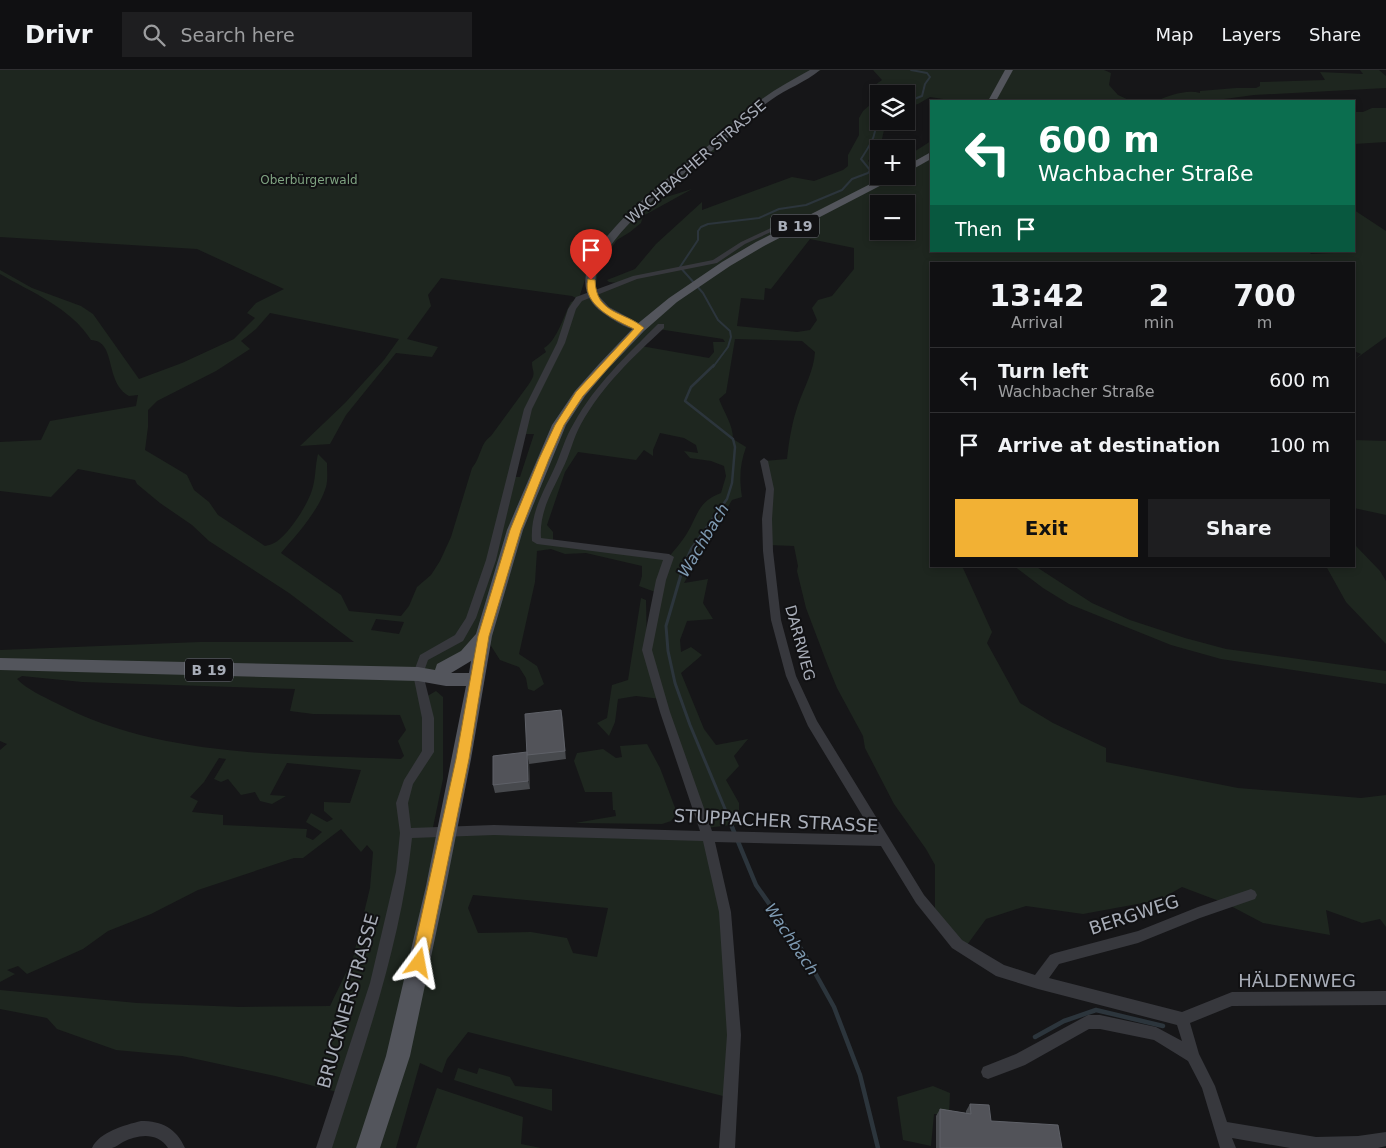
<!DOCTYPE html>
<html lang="en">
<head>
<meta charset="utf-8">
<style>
	:root { --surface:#101012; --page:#1e1e20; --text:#f1f3f6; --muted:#9c9d9f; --line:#303032; --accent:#f2b134 }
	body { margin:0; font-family:"DejaVu Sans",sans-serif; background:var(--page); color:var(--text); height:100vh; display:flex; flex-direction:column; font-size:19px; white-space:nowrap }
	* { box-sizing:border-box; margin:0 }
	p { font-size:16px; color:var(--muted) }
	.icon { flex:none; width:28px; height:28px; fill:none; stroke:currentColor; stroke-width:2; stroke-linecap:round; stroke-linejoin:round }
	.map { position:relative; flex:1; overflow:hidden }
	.panel { position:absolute; left:930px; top:192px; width:425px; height:305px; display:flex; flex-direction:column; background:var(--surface); border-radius:0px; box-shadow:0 2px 8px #0003,0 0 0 1px var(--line) }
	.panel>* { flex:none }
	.banner { position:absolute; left:930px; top:30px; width:425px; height:152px; border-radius:0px; box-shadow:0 2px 8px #0003,0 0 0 1px var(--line); background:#0b6e4f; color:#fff; overflow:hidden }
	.tools { position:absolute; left:870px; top:15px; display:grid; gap:10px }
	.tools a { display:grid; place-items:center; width:45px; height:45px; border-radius:0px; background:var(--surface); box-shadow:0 2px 8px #0003,0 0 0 1px var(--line); font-size:25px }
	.pin { position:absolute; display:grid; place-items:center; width:42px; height:42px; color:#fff; margin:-51px -21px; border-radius:50% 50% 50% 0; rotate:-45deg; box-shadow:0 0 5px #0007 }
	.pin .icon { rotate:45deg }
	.me { position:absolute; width:55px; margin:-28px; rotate:13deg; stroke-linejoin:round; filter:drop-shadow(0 0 4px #0008) }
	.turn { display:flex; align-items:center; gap:18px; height:105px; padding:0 25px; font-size:22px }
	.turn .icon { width:65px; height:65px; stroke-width:2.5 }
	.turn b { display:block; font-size:35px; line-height:42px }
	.then { display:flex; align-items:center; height:48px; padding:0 25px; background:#0003; gap:10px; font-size:19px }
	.eta { display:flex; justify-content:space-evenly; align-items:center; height:85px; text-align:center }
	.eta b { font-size:30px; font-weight:600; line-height:35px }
	.action { display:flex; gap:10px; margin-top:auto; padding:10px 25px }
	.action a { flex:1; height:58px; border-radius:0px; background:var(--accent); color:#111; font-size:20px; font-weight:600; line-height:58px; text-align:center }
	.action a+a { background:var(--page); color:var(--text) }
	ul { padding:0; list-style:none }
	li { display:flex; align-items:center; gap:15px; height:65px; padding:0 25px; border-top:1px solid var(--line) }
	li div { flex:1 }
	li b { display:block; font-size:19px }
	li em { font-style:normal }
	header { display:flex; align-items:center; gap:30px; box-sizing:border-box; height:70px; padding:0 25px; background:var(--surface); border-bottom:1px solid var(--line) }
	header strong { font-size:24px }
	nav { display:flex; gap:28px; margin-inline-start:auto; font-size:18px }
	.search { width:350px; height:45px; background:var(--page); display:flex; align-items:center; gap:12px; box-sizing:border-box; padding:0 18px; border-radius:0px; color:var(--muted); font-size:19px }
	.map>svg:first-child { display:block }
	.green { fill:#1e261f; fill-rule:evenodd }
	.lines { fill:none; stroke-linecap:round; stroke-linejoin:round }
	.stream-far3 { stroke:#2c353c; stroke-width:2 }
	.stream-far2 { stroke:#2c353c; stroke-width:2.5 }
	.stream-far1 { stroke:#2c353c; stroke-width:3 }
	.stream { stroke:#2c353c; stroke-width:4.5 }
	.street { fill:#37383d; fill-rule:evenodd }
	.secondary { fill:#45474d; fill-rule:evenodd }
	.primary { fill:#53555c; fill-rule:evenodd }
	.wall { fill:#47494d }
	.shaded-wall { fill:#2f3033 }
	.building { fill:#525359; stroke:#5f6168 }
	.route { fill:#f2b134; stroke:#9d7322 }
	.labels { text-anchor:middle; stroke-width:4; stroke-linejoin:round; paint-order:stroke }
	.far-park-label { font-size:12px; fill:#7fa381; stroke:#111113 }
	.shield { fill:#111113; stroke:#7b7e86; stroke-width:1 }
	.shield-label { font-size:14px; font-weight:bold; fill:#a8adb8 }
	.street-label { font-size:15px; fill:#a8adb8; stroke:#111113 }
	.water-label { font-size:16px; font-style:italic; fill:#7f9bb3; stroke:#111113 }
	.near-street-label { font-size:18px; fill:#a8adb8; stroke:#111113 }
</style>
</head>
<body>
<header>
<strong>Drivr</strong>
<div class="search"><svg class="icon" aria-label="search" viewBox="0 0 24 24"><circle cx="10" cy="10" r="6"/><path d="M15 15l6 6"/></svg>Search here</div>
<nav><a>Map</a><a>Layers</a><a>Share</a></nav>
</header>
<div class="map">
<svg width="1386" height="1078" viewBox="0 0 1386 1078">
	<rect width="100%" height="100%" fill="#161618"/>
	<!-- green -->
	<g class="green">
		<path d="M0 0H821L776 25 754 42 737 62 673 117 658 127 660 129 692 119 643 146 641 153 630 162 617 170 605 187 598 201 595 221 617 213 609 212 607 210 635 199 656 174 702 132V140L792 107 814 111 843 100 848 96V85L859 65V48L863 41 879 27V51H886L882 69 868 91 876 99 874 103 879 100V106H906V87L931 71V181H1308L1311 184 1354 182V140L1386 161V267L1354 290 1361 284 1354 281V194H931V496H962L992 562 987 573 1020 633 1053 653 1106 678V692L1238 718 1361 728 1386 725V857L1380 849 1362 853 1326 840 1330 865 1263 853 1227 834 1182 817 1159 830 1083 844 1026 836 986 849 964 879 935 848V795L926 779 894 734 865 678 863 666 837 618 828 596 806 538 797 501 798 496 794 476 768 475 770 419 764 391 787 389C789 371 792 352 798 335 804 318 814 300 815 282L802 271 735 269 726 323 719 329C724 343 733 354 733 369L746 377C740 394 739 408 742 427L732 430 684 513 708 509 703 533 713 549 687 551 680 570 681 582 691 577 702 585 681 603 704 659 716 675 748 669 734 686 739 696 726 710 739 733V754L706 758 661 629 636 626 618 629 615 652 609 666 597 653 607 648 612 615 628 610 641 528 646 530 647 577 658 523 639 516 642 506V496L586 483 565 484 551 479 537 481 535 512 519 584 537 596 544 614 534 621 528 619 526 608 519 597 500 590 486 568 443 599 419 604 424 628 436 621 443 627V709L432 762 708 766 725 842 731 1028 468 962 447 989 442 1003 420 993 396 1078H324L341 1023 275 1006 182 986 116 980 57 959 47 948 0 939V920L137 933 240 937 330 936 353 888 370 818 373 782 367 775 361 782 341 759 303 788H294L198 820 151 844 108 861 83 879 27 904 18 896 7 900 15 904 0 912V680L7 674 0 671V580L200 572H354L289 523 209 471 192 455 160 433 137 414 135 410 78 399 51 427 0 421V372L41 370 50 351 136 336 138 325 129 326C104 312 117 271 91 270 71 238 31 222 0 204V200L32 218 81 236 93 244 139 309 182 293 234 269 255 248 247 243 256 233 284 219 197 179 0 167ZM837 134 790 162V163L796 167 783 166 762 173 774 163V159H781ZM879 134H906V161H879ZM810 169 854 178V199L832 226 818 230 812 238 817 250 810 260 797 262 737 256 741 228 764 230 765 218 771 219ZM603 178 591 211V223L579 228 593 185ZM441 208 572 226 578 229 571 232C564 245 557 271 544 278L546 282 532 292C532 303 537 302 529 314L491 366C480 373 481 388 472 398L451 467 440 491 431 505 417 517 409 536 401 546 349 541 341 525 281 483C297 464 318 442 326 417 328 410 327 400 327 393L318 384C315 396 316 408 312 420 308 434 289 464 276 472 273 474 269 475 265 476L218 445 209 432 194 420 187 405 145 380 148 357V340L157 331 216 301 250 279 241 271 256 259 270 243 399 269 384 290 345 333 300 376 330 374 346 345 396 283 432 287 438 277 407 269 431 236 428 225ZM658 259 723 269 725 272H713L714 282 709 288 641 276ZM660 363 684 368 696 375 698 383 684 381 690 388 711 391 724 396 726 406 721 423C697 432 698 446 686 465 681 473 674 480 669 487L553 473V462L547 455 565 402 578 382 636 390 644 380 653 386V380ZM522 364H534L520 407H512ZM376 549 404 552 399 564 371 560ZM22 606 82 612 295 619 290 641 313 644 400 645 406 660 398 671 404 686 401 689C287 684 160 688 56 633 42 626 28 620 17 609ZM219 688 226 689 214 709 221 712 228 709 241 725 255 722 260 731 272 734 286 726 270 725 287 693 361 700 350 733 324 732V741L333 749 327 752 311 743 306 752 322 762 313 770 306 767 307 759 223 755V745L192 742 198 731 190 727 204 712ZM473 825 608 838 597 887 573 883 567 868 531 862 478 863 468 838Z"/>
		<polygon points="873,0 1104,0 1111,3 1109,15 1118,25 1131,31 956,31 930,27 918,34 906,37 906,24 882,24 887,18 875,15 882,10"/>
		<path d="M1360 0H1379L1386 6V18L1254 25 1209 31H1156C1169 26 1186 19 1200 23V21L1236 18H1256L1260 16V12L1325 10 1320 2 1363 4Z"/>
		<polygon points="1372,38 1386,38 1386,72 1354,74 1354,42 1363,42"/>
		<polygon points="1354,370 1386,371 1386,445 1354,438"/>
		<polygon points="1354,474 1380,501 1386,511 1386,574 1346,532 1326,496 1354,496"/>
		<polygon points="1014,496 1035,496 1092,533 1130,550 1185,568 1226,579 1386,601 1386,614 1221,589 1171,575 1069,534 1043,518"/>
		<polygon points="647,674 660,698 677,743 671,751 662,754 575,753 616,746 615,740 613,740 612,722 585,722 574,691 577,683 603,679 616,688 622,687 620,676"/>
		<polygon points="458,998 477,1004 479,998 510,1007 515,1016 552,1019 552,1041 454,1010"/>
		<polygon points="933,1016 950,1023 949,1044 934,1044 931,1076 903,1070 897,1027"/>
		<polygon points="437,1018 523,1047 521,1074 541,1078 416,1078"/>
	</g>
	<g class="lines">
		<!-- stream-far3 -->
		<g class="stream-far3">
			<polyline points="906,32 922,26 925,14 930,7 927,3 911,0"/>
			<path d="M713 297 728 277 731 267 730 261 718 250 703 223 680 197 698 170V161L701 157 708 154 759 148 779 139 806 135 842 120 852 109 868 103 870 100 861 89C870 75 879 63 875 45L879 42"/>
		</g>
		<!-- stream-far2 -->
		<polyline class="stream-far2" points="681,502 691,479 727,429 732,413 735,377 733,369 685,331 691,317 714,295"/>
		<!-- stream-far1 -->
		<polyline class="stream-far1" points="682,501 666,556 668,581 675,613 690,655 733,758"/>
		<!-- stream -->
		<g class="stream">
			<polyline points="732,757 756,815 804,883 834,937 860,1005 878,1078"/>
			<polyline points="1035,967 1064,951 1096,940 1163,956"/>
		</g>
		<!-- street -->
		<g class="street">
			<path d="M773 157 785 162 782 164 773 161 745 174 717 193 637 209 582 231 576 239 565 273 532 339 496 490 476 548 463 571 428 590 423 604 434 648V682L413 714 408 733 411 758 494 755 700 761 660 642 642 580 656 510 663 490 537 474 532 471C530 443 543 423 554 399 561 384 565 367 574 353 595 315 627 285 658 254H664V258C633 287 602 316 581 354 573 368 570 385 562 400 552 422 539 442 541 468L669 484 674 487 666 510 652 580 670 642 712 761 874 765 808 656 786 606 771 550 763 481 762 449 766 419 760 391 764 388 768 391 774 419 772 449 773 481 781 550 796 606 817 651 924 825 962 870 1004 895 1035 905 1050 885 1055 883 1138 861 1198 837 1251 819 1255 821 1257 825 1255 829 1200 848 1138 873 1059 894 1049 908 1182 942 1232 922 1386 921V935L1232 936 1190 953 1199 984 1215 1016 1227 1052 1316 1067 1358 1066 1386 1062V1076L1378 1078H1290L1232 1068 1236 1078H1220L1202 1018 1188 991 1154 970 1100 959H1089L1025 995 988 1009 983 1007 981 1002 983 997 1016 984 1088 945H1100L1156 957 1182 971 1177 955 1038 919 996 906 952 878 916 833 881 776 715 772 731 842 741 965 735 1078H719L727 965 719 842 703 771 494 765 412 768C401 875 364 977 332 1078H316L370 913 396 802 400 763 396 733 404 710 422 681V648L413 604 420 585 455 565 466 548 486 490 524 339 557 273 568 239 576 227 633 206 713 190 741 172Z"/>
			<path d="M141 1051C162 1051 176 1058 185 1078H168C158 1062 138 1064 123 1072 119 1074 116 1077 112 1078 107 1078 98 1078 92 1078 99 1062 125 1055 141 1051Z"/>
		</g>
		<!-- secondary -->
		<path class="secondary" d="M810 0H820C806 12 786 19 771 30 754 42 741 57 725 70 691 99 607 160 596 204 595 210 596 217 596 223L609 237 644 256 646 258 644 260C632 263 613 250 603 243 590 234 583 221 586 204 596 159 684 96 719 67 734 55 746 40 762 29 777 18 794 9 810 0Z"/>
		<!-- primary -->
		<g class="primary">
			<polygon points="1005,0 1013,0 996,31 988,31"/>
			<polygon points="931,82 931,89 906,103 906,96"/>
			<path d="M886 106H899L764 176 730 196 677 232 644 261 607 300 585 326 566 355 523 460 492 566 471 689 446 816 410 986 380 1078H356L386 986 426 816 466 616H446L418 611 0 600V588L418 597 435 600 437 594 461 581 476 564 507 460 552 355 575 321 599 294 636 255 669 228 722 192 756 172ZM471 591 469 603H451Z"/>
		</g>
	</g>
	<!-- wall -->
	<g class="wall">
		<polygon points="561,640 566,689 529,694 529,692 530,719 495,723 493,715 527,682"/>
		<polygon points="970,1034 991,1051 1062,1078 936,1078 936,1046 940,1039 966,1043 966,1041"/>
	</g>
	<!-- shaded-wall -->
	<g class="shaded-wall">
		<polygon points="561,640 563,648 566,689 565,681"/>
		<polygon points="527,685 529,692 530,719 528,711"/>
	</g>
	<!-- building -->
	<g class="building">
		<polygon points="561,640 565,681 527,685 525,644"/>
		<polygon points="527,682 528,711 493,715 493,686"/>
		<polygon points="970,1034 989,1035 991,1051 1058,1055 1062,1078 940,1078 940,1039 971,1044"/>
	</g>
	<!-- route -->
	<path class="route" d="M588 209 595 210C596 245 625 241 644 258L583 326 564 355 549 389 521 460 489 566 469 689 427 893 424 898 419 900 414 898 411 893 456 689 478 566 510 460 539 389 555 355 576 322 634 259C615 250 581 235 588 209Z"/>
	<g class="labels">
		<!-- far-park labels -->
		<g class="far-park-label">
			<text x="309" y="114">Oberbürgerwald</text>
		</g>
		<!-- shield labels -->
		<g class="shield">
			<rect x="771" y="144.5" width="48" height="23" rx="4"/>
			<rect x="185" y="588.5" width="48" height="23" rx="4"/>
		</g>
		<g class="shield-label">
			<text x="795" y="161">B 19</text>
			<text x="209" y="605">B 19</text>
		</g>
		<!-- street labels -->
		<g class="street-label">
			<text transform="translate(696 92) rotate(-41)" y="5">WACHBACHER STRASSE</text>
			<text transform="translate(800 573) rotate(75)" y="5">DARRWEG</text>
		</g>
		<!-- water labels -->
		<g class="water-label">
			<text transform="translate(703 470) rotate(-59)" y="6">Wachbach</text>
			<text transform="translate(792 869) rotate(56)" y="6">Wachbach</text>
		</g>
		<!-- near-street labels -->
		<g class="near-street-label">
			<text transform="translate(776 751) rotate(3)" y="6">STUPPACHER STRASSE</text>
			<text transform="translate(1134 845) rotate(-18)" y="6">BERGWEG</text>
			<text x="1297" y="917">HÄLDENWEG</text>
			<text transform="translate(348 931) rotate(-74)" y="6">BRUCKNERSTRASSE</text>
		</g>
	</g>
</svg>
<div class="tools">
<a><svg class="icon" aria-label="layers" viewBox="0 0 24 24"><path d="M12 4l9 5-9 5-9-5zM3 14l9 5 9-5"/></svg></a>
<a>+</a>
<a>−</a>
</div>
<div class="pin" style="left:591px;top:210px;background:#d93025"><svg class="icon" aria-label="arrive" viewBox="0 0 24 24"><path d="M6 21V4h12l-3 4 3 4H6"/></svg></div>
<svg class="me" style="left:419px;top:893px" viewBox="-20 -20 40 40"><path d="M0-17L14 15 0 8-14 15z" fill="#f2b134" stroke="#fff" stroke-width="4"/></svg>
<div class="banner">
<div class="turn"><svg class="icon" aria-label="left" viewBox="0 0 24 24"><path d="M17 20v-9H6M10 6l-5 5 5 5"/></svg><div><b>600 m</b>Wachbacher Straße</div></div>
<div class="then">Then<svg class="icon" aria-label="arrive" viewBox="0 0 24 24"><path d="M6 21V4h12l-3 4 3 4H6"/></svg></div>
</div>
<section class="panel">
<div class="eta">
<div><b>13:42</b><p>Arrival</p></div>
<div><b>2</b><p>min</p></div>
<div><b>700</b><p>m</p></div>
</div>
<ul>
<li><svg class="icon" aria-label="left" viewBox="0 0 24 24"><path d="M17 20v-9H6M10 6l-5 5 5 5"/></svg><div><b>Turn left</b><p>Wachbacher Straße</p></div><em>600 m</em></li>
<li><svg class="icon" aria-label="arrive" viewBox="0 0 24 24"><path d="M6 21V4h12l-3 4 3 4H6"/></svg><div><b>Arrive at destination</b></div><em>100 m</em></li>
</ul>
<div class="action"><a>Exit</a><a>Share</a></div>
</section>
</div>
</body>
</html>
